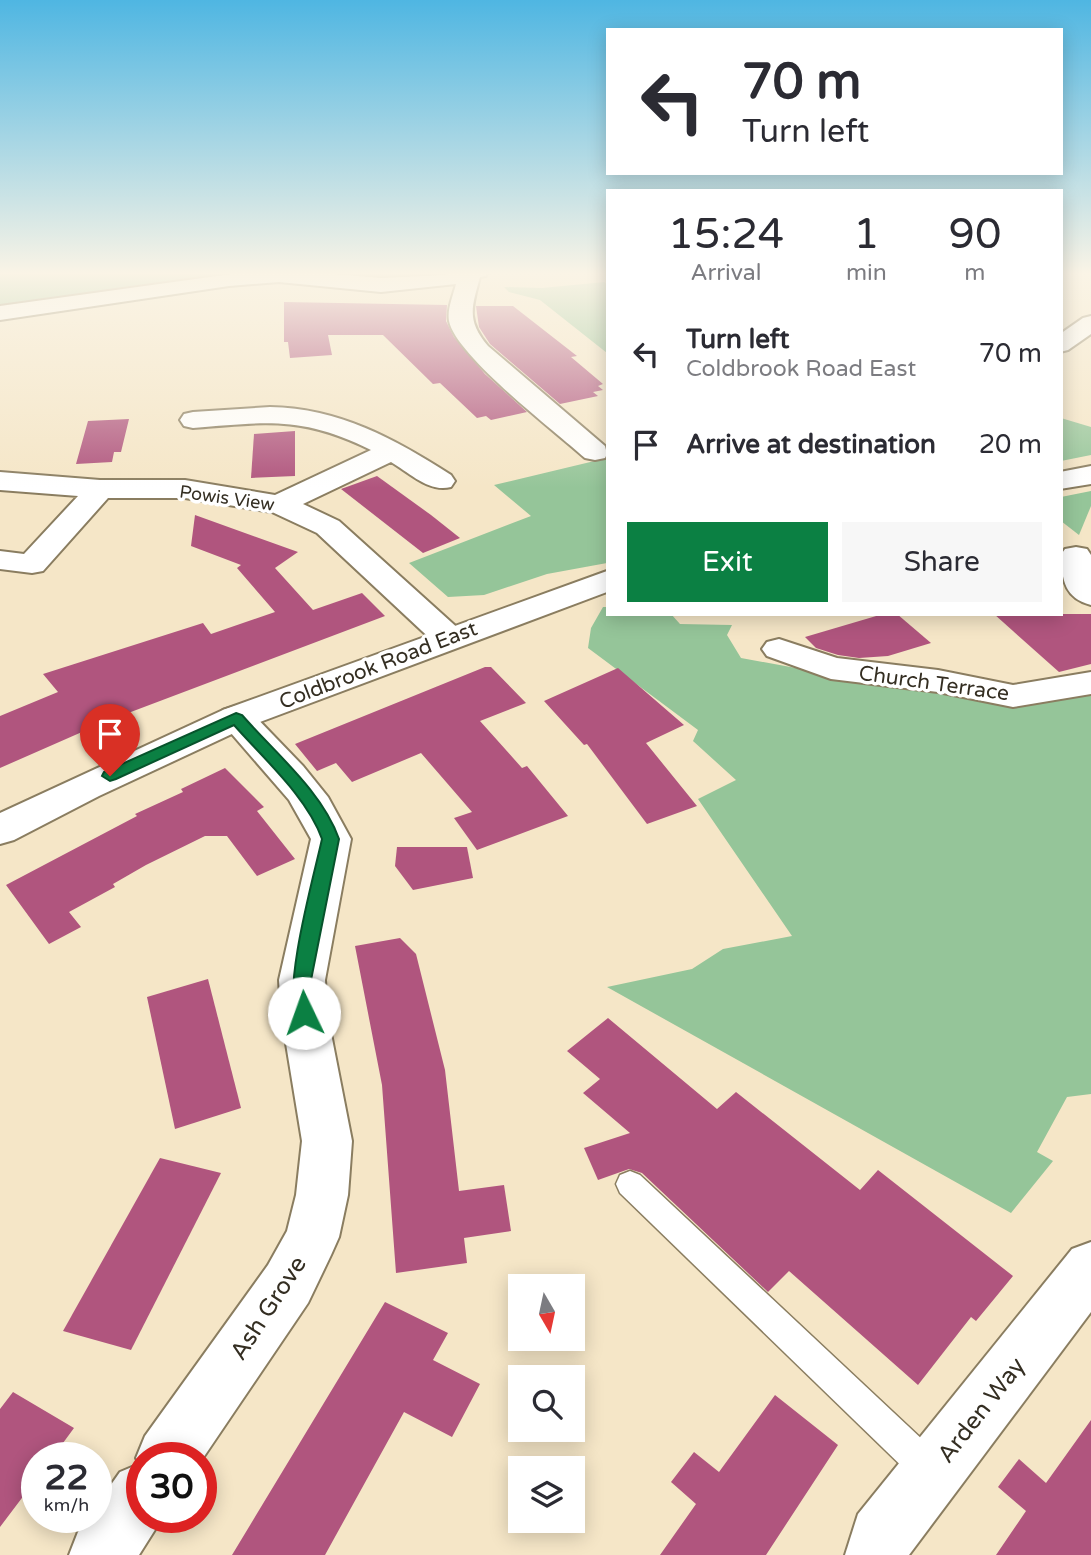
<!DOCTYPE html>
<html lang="en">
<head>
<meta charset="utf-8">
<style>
	:root { --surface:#fff; --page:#f7f7f7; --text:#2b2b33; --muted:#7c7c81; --accent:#0b8043 }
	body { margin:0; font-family:"Varela Round",sans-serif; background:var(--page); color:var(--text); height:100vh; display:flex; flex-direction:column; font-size:26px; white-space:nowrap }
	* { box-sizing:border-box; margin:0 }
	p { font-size:23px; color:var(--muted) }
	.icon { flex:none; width:38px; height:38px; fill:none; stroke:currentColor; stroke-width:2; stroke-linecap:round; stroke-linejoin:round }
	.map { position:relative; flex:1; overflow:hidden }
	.drawer { position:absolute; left:606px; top:189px; width:457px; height:427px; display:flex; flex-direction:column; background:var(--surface); border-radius:0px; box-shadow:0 4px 18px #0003 }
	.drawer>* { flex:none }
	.top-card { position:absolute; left:606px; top:28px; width:457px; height:147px; border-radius:0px; box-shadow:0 4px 18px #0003; background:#fff; color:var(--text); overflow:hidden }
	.needle { width:46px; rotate:171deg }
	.buttons { position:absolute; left:508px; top:1274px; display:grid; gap:14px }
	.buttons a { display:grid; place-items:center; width:77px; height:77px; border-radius:0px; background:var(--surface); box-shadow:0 4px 18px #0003; font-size:35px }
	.speed { position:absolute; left:21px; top:1442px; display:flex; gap:14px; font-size:35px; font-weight:700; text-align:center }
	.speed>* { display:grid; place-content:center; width:91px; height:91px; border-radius:50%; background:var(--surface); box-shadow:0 4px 18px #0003; line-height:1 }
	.speed small { font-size:18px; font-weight:400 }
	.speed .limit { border:10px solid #d22; background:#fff; color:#111 }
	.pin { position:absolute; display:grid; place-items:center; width:60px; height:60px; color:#fff; margin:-72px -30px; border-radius:50% 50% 50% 0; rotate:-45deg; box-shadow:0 0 7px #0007 }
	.pin .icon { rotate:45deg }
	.me { position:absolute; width:77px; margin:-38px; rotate:357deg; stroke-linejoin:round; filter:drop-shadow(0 0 5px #0008) }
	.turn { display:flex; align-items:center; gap:24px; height:147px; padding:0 21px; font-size:32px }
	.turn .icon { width:91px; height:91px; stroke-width:2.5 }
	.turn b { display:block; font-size:49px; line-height:60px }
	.eta { display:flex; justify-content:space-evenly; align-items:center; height:119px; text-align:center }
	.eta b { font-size:42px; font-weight:600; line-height:49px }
	.action { display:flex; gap:14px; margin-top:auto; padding:14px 21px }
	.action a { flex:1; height:80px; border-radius:0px; background:var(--accent); color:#fff; font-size:28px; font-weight:600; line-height:80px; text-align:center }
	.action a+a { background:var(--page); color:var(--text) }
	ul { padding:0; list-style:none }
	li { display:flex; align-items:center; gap:21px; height:91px; padding:0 21px }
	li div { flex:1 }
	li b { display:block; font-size:26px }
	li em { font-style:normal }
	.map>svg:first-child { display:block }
	.green { fill:#95c599 }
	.building { fill:#b0557e }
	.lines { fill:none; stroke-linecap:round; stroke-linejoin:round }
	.lane-casing { stroke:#8a7d60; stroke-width:3 }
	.street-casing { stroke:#8a7d60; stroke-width:4 }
	.secondary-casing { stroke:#8a7d60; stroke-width:4 }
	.lane { fill:#fff; fill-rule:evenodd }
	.street { fill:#fff; fill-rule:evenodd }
	.secondary { fill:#fff; fill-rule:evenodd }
	.route { fill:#0b8043; stroke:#07532c; stroke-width:2 }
	.labels { text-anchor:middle; stroke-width:7; stroke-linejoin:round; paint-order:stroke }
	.far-street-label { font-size:18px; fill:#342e22; stroke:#fff }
	.street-label { font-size:21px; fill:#342e22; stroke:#fff }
	.near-street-label { font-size:24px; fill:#342e22; stroke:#fff }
</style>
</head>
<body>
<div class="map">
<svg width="1091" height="1555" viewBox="0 0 1091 1555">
	<rect width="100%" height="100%" fill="#f5e6c7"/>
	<!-- green -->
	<g class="green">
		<polygon points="0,271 459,271 423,278 383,280 284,272 0,312"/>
		<polygon points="604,282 607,285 607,353 540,300 509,292 504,287 542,288"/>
		<polygon points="1061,418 1091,427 1091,455 1061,461"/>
		<polygon points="607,458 607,563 547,574 484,595 448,597 409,563 531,516 494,485"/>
		<polygon points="1091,491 1091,506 1079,535 1061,521 1061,497"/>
		<polygon points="603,607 607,607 607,614 671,614 680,624 732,625 727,635 741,658 823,673 954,691 1091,689 1091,1094 1067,1097 1037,1152 1053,1161 1011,1213 607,987 692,969 723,949 792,936 698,799 736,780 693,741 698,730 588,648 591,628"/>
	</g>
	<!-- building -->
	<g class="building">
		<polygon points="284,302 447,305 446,321 454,337 485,374 527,412 491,420 486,416 477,418 440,383 433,384 383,335 328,335 332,355 290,358 288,342 284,342"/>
		<polygon points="476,306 513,306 577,356 571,357 603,384 598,386 603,390 593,392 598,396 560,404 490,344 479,327"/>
		<polygon points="129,419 121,452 114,452 112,462 76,464 88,421"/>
		<polygon points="295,431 295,476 251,478 254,434"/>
		<polygon points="377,476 431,515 460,538 423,553 341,489"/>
		<polygon points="195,515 298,552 275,568 313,610 362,593 385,616 107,721 0,768 0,716 58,692 43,674 203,623 211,634 275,612 237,568 241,565 191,546"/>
		<polygon points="883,614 897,614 931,643 888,656 859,658 838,655 816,648 805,637"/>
		<polygon points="994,614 1091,614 1091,664 1059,672"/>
		<polygon points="485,667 491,667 526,703 480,721 522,768 527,766 568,816 477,850 454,818 472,812 421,753 352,782 336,763 317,771 295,744"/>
		<polygon points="618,668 684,725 646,743 697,806 647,824 587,744 584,745 544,701"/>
		<polygon points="225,768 264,807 257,811 295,859 257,876 227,836 205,836 146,865 113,884 115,887 69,912 81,927 49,944 6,885 137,816 135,814 183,792 181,789"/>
		<polygon points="397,847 467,847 473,878 413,890 395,866"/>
		<polygon points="400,938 416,954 445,1070 459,1191 504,1185 511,1231 464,1238 467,1263 396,1273 382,1085 355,946"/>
		<polygon points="208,979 241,1108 175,1129 147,997"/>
		<polygon points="608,1018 717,1109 736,1092 860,1190 878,1170 1013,1276 976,1321 971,1317 918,1385 789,1271 768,1292 642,1173 629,1169 598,1180 584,1148 630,1133 583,1093 600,1079 567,1051"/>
		<polygon points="160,1158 221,1173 131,1350 63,1331"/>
		<polygon points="385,1302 448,1333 433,1360 480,1384 452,1437 404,1412 325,1555 232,1555"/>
		<polygon points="13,1392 74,1428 52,1458 37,1458 37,1478 0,1527 0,1409"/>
		<polygon points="775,1395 838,1445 766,1555 660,1555 696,1504 671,1482 694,1452 719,1472"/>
		<polygon points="1091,1420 1091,1555 996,1555 1026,1511 998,1487 1019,1459 1046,1483"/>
	</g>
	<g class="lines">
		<defs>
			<polygon id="lane" points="630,1171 640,1175 940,1456 945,1468 940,1480 928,1485 916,1480 620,1193 616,1184 620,1175"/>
			<g id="street">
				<path d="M253 271H300L381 278 443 275 456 271H488L486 276 480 277C472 307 466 320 488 346L605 446 607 454 605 458 595 460 585 458C555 431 456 356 449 321 447 309 453 296 456 284L381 292 279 282 229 286 0 320V306Z"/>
				<path d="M270 407C339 408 395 439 451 475L455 481 451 487C429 493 410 473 391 462L303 504 339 521 461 631 466 638 461 645 449 648 437 645 317 533 272 512 185 498H108L43 571 32 573 0 569V551L24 554 78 496 0 490V472L100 480H185L275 495 371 450C302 416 267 422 193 428L184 426 180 420 184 414 193 412Z"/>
				<path d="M1076 547 1087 549 1091 555V605C1064 598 1063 580 1060 556L1065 549Z"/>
				<polygon points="779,639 837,658 938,670 1013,685 1091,672 1091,694 1013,707 938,692 831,679 767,656 762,649 767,642"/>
				<polygon points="236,706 249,710 303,766 328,797 351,839 325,980 327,1013 352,1141 348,1195 339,1237 331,1255 308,1303 201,1461 201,1458 142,1458 142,1517 163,1517 139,1555 69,1555 78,1532 89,1517 96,1517 96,1506 120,1472 139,1464 136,1458 145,1436 268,1265 287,1231 296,1195 302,1141 281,1013 279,980 311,839 289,800 218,718 223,710"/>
				<polygon points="1091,1242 1091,1312 909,1555 845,1555 858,1514 1072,1249"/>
			</g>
			<g id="secondary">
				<polygon points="1091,316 1091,334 1068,350 1060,352 1060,334 1083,318"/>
				<polygon points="1091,466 1091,484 1060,489 1060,472"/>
				<polygon points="607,571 607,592 249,726 99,796 14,840 0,844 0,813 223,710"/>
			</g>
		</defs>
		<!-- lane casing -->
		<use href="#lane" class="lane-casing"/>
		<!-- street casing -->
		<use href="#street" class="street-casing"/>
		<!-- secondary casing -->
		<use href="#secondary" class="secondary-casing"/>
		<!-- lane -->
		<use href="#lane" class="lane"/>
		<!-- street -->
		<use href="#street" class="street"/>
		<!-- secondary -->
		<use href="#secondary" class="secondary"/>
	</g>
	<!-- sky -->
	<linearGradient id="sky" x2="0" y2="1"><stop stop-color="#4fb6e2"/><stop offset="0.56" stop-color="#faf4e6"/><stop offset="1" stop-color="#faf4e6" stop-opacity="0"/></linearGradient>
	<rect width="1091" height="488" fill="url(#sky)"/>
	<!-- route -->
	<path class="route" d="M236 713 242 715C275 753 322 791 339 839L311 980 314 1013 311 1019 304 1021 297 1019C282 989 314 876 322 839 308 798 263 758 234 725L116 779 110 781 102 776 104 772Z"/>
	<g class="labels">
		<!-- far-street labels -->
		<g class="far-street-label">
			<text transform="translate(227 498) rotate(8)" y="6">Powis View</text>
		</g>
		<!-- street labels -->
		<g class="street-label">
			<text transform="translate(378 665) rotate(-21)" y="7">Coldbrook Road East</text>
			<text transform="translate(934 683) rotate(8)" y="7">Church Terrace</text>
		</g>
		<!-- near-street labels -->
		<g class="near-street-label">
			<text transform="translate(268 1308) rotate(-57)" y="8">Ash Grove</text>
			<text transform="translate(981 1410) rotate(-52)" y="8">Arden Way</text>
		</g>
	</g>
</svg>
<div class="buttons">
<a><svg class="needle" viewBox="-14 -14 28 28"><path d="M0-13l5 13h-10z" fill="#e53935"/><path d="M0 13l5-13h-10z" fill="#7c7c81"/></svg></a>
<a><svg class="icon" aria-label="search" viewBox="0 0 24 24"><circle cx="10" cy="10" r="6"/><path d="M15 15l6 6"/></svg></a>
<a><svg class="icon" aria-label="layers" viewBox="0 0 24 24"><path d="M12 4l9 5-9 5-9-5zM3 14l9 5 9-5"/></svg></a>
</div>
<div class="speed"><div>22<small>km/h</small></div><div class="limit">30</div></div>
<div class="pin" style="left:110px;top:776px;background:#d93025"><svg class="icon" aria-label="arrive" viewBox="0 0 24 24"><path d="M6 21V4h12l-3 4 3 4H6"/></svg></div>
<svg class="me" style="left:304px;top:1013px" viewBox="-20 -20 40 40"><circle r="19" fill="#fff"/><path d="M0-13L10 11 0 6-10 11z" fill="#0b8043"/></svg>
<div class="top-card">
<div class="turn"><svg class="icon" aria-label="left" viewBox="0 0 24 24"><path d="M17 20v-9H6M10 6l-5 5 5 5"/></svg><div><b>70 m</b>Turn left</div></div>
</div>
<section class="drawer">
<div class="eta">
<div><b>15:24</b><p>Arrival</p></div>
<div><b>1</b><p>min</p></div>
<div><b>90</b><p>m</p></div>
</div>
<ul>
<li><svg class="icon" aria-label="left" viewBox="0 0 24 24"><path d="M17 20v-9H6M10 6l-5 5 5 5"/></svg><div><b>Turn left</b><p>Coldbrook Road East</p></div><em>70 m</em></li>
<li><svg class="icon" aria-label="arrive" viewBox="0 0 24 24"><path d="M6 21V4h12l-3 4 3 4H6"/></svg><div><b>Arrive at destination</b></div><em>20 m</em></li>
</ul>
<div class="action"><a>Exit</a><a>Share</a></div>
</section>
</div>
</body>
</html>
